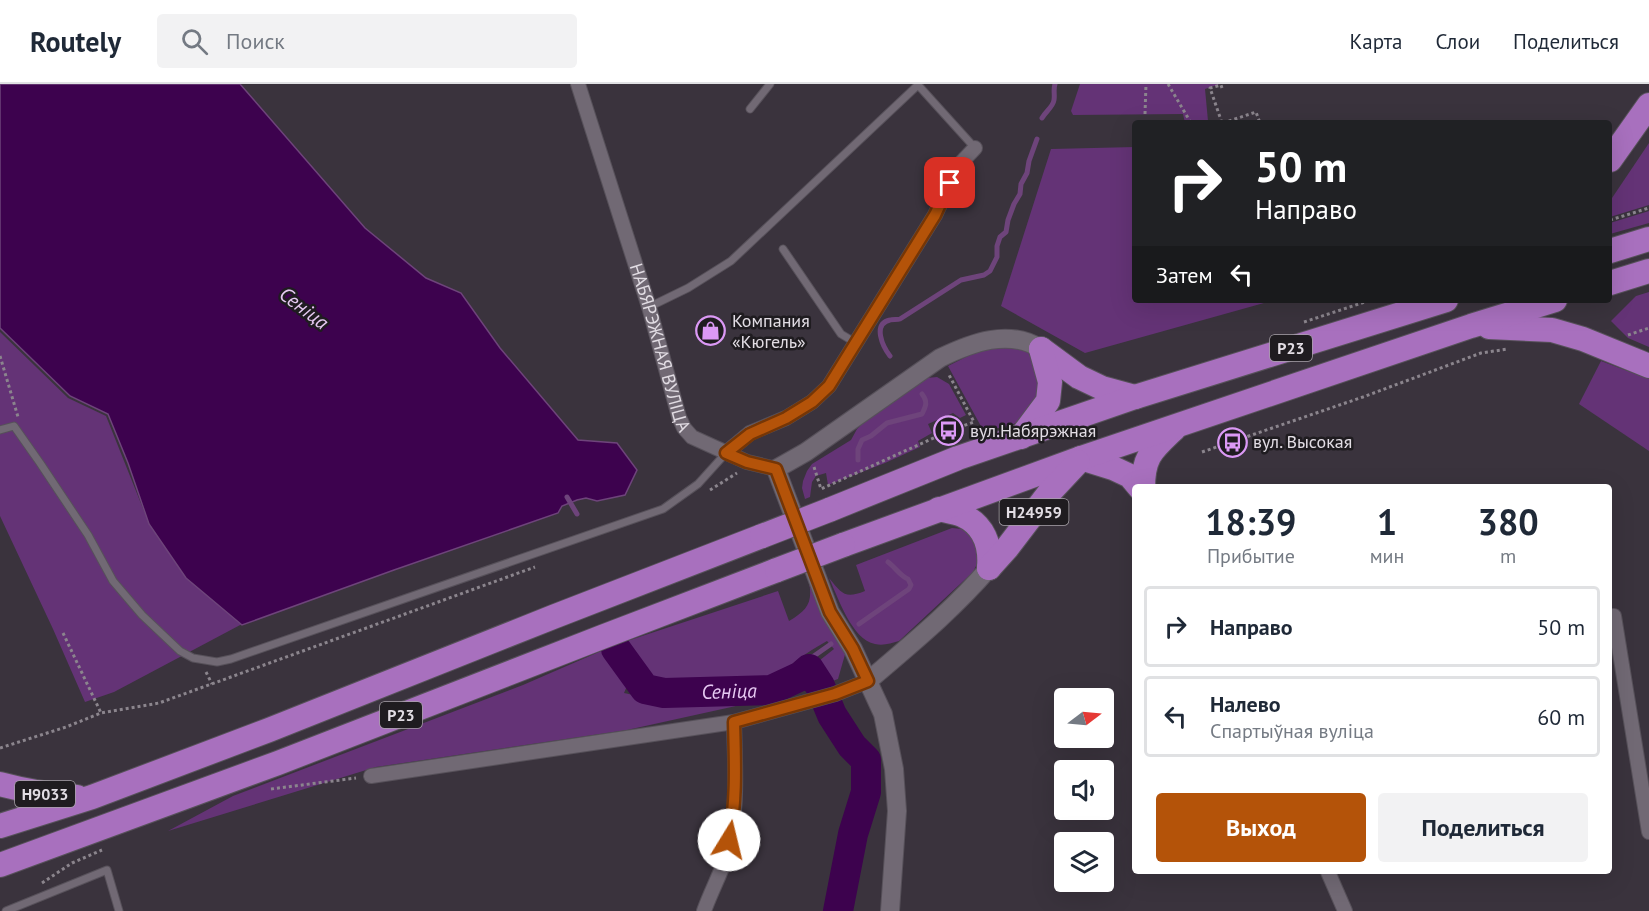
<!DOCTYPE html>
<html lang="ru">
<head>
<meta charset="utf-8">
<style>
	:root { --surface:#fff; --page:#f2f2f3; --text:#1f2937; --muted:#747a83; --line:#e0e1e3; --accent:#b45309 }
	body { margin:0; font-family:"PT Sans",sans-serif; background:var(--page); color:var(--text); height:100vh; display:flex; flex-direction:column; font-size:22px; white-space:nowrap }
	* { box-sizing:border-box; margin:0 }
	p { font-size:20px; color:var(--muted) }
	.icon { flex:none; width:33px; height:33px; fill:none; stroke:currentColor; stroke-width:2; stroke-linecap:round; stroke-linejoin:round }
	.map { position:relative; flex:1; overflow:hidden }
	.sheet { position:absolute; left:1132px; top:400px; width:480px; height:390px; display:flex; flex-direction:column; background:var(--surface); border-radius:6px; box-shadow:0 6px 24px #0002 }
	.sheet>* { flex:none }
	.top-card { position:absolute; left:1132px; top:36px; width:480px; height:183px; border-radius:6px; box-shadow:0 6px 24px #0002; background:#202124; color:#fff; overflow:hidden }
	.needle { width:39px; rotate:74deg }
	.fabs { position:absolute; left:1054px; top:604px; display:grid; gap:12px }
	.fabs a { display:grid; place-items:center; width:60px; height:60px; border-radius:6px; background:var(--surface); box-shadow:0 6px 24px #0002; font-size:30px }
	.pin { position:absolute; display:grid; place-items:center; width:51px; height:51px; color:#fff; margin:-26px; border-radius:12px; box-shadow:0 3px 9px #0006 }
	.me { position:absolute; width:66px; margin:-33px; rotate:9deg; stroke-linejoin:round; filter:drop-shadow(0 0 4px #0008) }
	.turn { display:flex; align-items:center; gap:21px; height:126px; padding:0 24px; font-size:27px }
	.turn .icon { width:78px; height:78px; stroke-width:2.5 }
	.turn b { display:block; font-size:42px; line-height:51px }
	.then { display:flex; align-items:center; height:57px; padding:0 24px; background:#0003; gap:12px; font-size:22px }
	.eta { display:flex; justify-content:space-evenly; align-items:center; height:102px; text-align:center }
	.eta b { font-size:36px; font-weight:700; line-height:42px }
	.action { display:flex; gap:12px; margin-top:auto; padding:12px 24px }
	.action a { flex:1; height:69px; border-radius:6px; background:var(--accent); color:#fff; font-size:24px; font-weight:700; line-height:69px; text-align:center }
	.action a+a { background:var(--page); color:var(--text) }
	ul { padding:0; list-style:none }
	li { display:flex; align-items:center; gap:18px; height:81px; margin:0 12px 9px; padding:0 12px; border:3px solid var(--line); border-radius:6px }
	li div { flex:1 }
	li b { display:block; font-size:22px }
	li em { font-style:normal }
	header { display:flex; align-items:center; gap:36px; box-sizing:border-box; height:84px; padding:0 30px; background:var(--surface); border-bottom:2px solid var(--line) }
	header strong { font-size:28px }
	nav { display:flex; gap:33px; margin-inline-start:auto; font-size:21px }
	.search { width:420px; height:54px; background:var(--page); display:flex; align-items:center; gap:15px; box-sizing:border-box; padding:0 21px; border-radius:6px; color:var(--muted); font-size:22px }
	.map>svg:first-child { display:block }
	.green { fill:#643376 }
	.water { fill:#3d024e; stroke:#6e447b; stroke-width:1.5 }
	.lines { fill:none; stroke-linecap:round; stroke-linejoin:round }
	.stream { stroke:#6e447b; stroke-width:5 }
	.river { stroke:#3d024e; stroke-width:30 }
	.service-casing { stroke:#57515a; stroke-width:9 }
	.minor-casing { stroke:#57515a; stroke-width:16 }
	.tertiary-casing { stroke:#57515a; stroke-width:20 }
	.trunk-casing { stroke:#57515a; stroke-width:26 }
	.path { stroke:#8b858d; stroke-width:3; stroke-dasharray:3 3; stroke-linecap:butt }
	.service { stroke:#716974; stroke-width:7 }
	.minor { stroke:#716974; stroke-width:14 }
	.tertiary { stroke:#716974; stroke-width:18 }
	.trunk { stroke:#a870be; stroke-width:24 }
	.trunk-bridge-casing { stroke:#57515a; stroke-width:26; stroke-linecap:butt }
	.trunk-bridge { stroke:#a870be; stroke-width:24 }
	.route-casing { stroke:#753606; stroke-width:15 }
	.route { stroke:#b45309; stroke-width:10 }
	.labels { text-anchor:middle; stroke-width:5; stroke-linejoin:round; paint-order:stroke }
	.shield { fill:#1f1c20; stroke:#a8a3a9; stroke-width:1.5 }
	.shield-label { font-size:16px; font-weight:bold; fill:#e2dde4 }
	.poi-label { font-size:18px; fill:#e2dde4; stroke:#1f1c20; text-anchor:start }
	.street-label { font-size:18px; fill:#e2dde4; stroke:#1f1c20 }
	.water-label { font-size:20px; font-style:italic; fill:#e6c9f2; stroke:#1f1c20 }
</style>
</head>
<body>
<header>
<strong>Routely</strong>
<div class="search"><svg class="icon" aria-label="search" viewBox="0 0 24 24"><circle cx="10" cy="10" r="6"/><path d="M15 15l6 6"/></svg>Поиск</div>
<nav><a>Карта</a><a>Слои</a><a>Поделиться</a></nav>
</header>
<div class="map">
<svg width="1649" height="827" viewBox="0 0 1649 827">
	<rect width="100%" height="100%" fill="#3a333d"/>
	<!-- green -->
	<g class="green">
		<polygon points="1080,0 1220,0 1205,5 1208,37 1185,39 1183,30 1073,31 1071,27"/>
		<polygon points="1649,59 1649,121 1610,133 1610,117"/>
		<polygon points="1135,63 1136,216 1275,216 1085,269 1001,222 1051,65"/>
		<polygon points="1649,127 1649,139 1610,150 1610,139"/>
		<polygon points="1649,208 1649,263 1628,254 1611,237 1636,212"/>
		<polygon points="0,248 68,314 106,332 150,442 186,494 242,540 114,608 85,618 53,545 0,432"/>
		<path d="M996 263C1007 263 1026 264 1034 273 1039 279 1042 294 1045 301 1024 335 1026 342 983 346L948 282 976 268Z"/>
		<polygon points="1601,277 1649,295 1649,367 1579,320"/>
		<polygon points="937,293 949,300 966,331 960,334 953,329 928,340 932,349 918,357 920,363 885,379 828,401 826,389 816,392 812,398 810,413 805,415 802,404 803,397 807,387 812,380 851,356 857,345 875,327 927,294"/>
		<path d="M952 444 962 445 969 449 977 460 978 478 973 488 899 557C891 559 884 562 875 560 852 556 838 513 829 494 842 510 845 515 865 507L856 481Z"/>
		<path d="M809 498 846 567 838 595 824 600 816 587 815 580 834 565 827 557C806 569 788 581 772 599L721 600 643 595 618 560 778 507 789 537C807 526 813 519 809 498Z"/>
		<polygon points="608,564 630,595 624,609 657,616 773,611 799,598 804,605 745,620 627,646 376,683 168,747 233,712 523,601"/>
	</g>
	<!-- water -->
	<polygon class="water" points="0,0 240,0 365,144 426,194 461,209 500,264 578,356 617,359 637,386 625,411 597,417 586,414 577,416 562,422 558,429 394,486 242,541 186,494 149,440 128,379 108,330 70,312 0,244"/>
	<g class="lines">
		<!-- stream -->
		<g class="stream">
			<path d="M1042 34C1046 27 1053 23 1054 16 1055 10 1053 6 1055 0"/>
			<path d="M890 272C883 263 872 240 890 236 893 235 897 236 900 235L961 196 984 191 990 187 997 173V162L1000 153 1006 148 1008 136 1014 120 1020 110 1021 100 1027 89 1029 77 1037 55"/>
			<path d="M858 376V365L862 356 871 352 887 339 922 330C926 322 928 318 922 310"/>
			<polyline points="567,413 577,430"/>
			<path d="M859 540 909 505 911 501 908 495C900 492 895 483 888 478"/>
			<polyline points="809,585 811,574 831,560"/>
		</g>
		<!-- river -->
		<path class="river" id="s1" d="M616 565 645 605 664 609 771 606 801 592 809 585 820 602 832 631 852 662 866 676V708L853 750 838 827"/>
		<defs>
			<g id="service">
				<polyline points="750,25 770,0"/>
				<polyline points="783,165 841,250 856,259"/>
				<polyline points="649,223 688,204 731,177 918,1 975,64"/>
				<polyline points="0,346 14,342 40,379 88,451 113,497 142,531 180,567 193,574 217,578 231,575 663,425 698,400 726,369"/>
				<polyline points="6,827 107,786 119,827"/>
			</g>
			<g id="minor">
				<path id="s2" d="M578 0 649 223 679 333 684 344 692 353 747 378 776 385"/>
				<polyline points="726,369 750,349 786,334 812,318 829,302 935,131 958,82 975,64"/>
				<polyline points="1614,532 1649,748"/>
				<polyline points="371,692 734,638 835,610 868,597"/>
				<polyline points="1328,788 1345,827"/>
				<path d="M704 827C710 810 719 793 725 776 739 732 735 683 734 638"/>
			</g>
			<g id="tertiary">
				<path d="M868 597C910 561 953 526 989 484"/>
				<path d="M890 827 897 727 894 685 883 630 853 565 830 528 776 385 806 368 940 274C971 259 1009 244 1041 265"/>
			</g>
			<g id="trunk">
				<polyline points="1610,76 1649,21"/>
				<polyline points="1610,167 1649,155"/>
				<polyline points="1610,199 1649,187"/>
				<polyline points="1489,243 1552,246 1583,255 1649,282"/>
				<polyline points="1041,265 1079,293 1102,304 1135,313"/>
				<polyline points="1021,353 1048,317 1050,298 1041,265"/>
				<polyline points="1081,374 1113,384 1130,392 1140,404"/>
				<path d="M1143 404C1143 372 1152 366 1174 345"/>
				<path d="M939 425C946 427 955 428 962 431 984 441 991 461 989 484"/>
				<polyline points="829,426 958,374 1135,313 1446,216"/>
				<polyline points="843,461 1081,374 1471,242 1555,216"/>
				<polyline points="989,484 1007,464 1049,409 1078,378"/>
				<path d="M0 700C26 707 51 711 77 713"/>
				<polyline points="0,742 92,713 269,646 553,533 762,452"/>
				<polyline points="0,781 278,679 602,553 777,486"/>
			</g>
		</defs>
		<!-- service casing -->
		<use href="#service" class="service-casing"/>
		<!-- minor casing -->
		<use href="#minor" class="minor-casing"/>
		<!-- tertiary casing -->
		<use href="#tertiary" class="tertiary-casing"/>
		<!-- trunk casing -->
		<use href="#trunk" class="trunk-casing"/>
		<!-- path -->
		<g class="path">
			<polyline points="1168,0 1191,39"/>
			<polyline points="1222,4 1221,1 1210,4 1222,39"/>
			<polyline points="1145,30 1146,0"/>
			<polyline points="1223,39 1256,28 1260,39"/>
			<polyline points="1610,136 1649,124"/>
			<polyline points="1304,238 1371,216"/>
			<polyline points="1628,251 1649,244"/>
			<polyline points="0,272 18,333"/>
			<polyline points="1229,346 1232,358"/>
			<polyline points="1202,368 1363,313 1481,269 1508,265"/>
			<polyline points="814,383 821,405 949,347 974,338 948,289"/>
			<polyline points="710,406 737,389"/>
			<polyline points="63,549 101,629"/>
			<polyline points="206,588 212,600"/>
			<polyline points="0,664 66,643 101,629 159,619 535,483"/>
			<polyline points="271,705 356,694"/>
			<polyline points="42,799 72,779 102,766"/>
		</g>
		<!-- service -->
		<use href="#service" class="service"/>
		<!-- minor -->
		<use href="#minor" class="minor"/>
		<!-- tertiary -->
		<use href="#tertiary" class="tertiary"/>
		<!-- trunk -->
		<use href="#trunk" class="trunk"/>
		<defs>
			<g id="trunk-bridge">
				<polyline points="762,452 829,426"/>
				<polyline points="777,486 843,461"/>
			</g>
		</defs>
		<!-- trunk-bridge casing -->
		<use href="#trunk-bridge" class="trunk-bridge-casing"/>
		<!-- trunk-bridge -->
		<use href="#trunk-bridge" class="trunk-bridge"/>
	</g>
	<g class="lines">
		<defs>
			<path id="route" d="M729 756C737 717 735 677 734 638L835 610 868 597 853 565 830 528 776 385 747 378 726 369 750 350 786 334 812 318 829 302 935 131 950 99"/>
		</defs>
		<!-- route casing -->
		<use href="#route" class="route-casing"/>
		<!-- route -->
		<use href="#route" class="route"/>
	</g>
	<!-- icons -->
	<defs>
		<symbol id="shop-ring" viewBox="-11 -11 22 22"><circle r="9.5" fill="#1f1c20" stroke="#db99f5" stroke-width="1.5"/><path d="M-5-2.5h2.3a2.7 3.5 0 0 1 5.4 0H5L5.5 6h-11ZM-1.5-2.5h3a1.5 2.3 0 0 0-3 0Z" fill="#db99f5"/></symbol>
		<symbol id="bus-ring" viewBox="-11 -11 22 22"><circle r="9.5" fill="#1f1c20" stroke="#db99f5" stroke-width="1.5"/><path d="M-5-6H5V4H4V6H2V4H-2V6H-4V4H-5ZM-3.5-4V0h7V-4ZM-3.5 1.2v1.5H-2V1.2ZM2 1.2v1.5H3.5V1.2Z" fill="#db99f5"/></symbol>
	</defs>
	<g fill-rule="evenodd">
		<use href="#shop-ring" x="694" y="230" width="33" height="33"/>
		<use href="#bus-ring" x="932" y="330" width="33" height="33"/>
		<use href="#bus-ring" x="1216" y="342" width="33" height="33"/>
	</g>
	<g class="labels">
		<!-- shield labels -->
		<g class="shield">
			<rect x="1270" y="251" width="42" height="26" rx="4.5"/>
			<rect x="999.5" y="415" width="69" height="26" rx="4.5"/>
			<rect x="380" y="618" width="42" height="26" rx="4.5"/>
			<rect x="15" y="697" width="60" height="26" rx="4.5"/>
		</g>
		<g class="shield-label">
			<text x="1291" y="270">Р23</text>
			<text x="1034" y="434">Н24959</text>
			<text x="401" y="637">Р23</text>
			<text x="45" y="716">Н9033</text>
		</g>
		<!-- poi labels -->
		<g class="poi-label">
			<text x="732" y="243">Компания<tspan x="732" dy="21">«Кюгель»</tspan></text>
			<text x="970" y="353">вул.Набярэжная</text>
			<text x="1253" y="364">вул. Высокая</text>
		</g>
		<!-- street labels -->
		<g class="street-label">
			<text dy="6" stroke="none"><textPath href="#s2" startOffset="276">НАБЯРЭЖНАЯ ВУЛІЦА</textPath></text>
		</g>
		<!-- water labels -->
		<g class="water-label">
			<text transform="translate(304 224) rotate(37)" y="7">Сеніца</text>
			<text dy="7" stroke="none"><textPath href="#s1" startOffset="134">Сеніца</textPath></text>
		</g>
	</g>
</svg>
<div class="fabs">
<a><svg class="needle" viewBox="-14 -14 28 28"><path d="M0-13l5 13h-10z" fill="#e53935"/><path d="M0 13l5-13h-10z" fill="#747a83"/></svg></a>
<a><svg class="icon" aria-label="sound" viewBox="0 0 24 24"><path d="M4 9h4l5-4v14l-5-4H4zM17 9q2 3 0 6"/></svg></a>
<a><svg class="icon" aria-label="layers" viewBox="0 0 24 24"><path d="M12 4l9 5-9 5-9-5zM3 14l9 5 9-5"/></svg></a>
</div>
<div class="pin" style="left:950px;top:99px;background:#d93025"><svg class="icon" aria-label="arrive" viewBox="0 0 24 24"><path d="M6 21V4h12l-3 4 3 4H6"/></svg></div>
<svg class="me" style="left:729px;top:756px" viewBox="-20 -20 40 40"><circle r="19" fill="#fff"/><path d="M0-13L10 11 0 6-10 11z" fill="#b45309"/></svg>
<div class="top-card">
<div class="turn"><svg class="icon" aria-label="right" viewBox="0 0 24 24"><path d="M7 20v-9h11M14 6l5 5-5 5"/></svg><div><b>50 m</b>Направо</div></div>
<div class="then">Затем<svg class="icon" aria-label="left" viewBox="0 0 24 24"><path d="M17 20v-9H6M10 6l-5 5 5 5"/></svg></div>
</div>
<section class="sheet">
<div class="eta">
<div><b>18:39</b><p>Прибытие</p></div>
<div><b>1</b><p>мин</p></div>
<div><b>380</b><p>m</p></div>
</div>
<ul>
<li><svg class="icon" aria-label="right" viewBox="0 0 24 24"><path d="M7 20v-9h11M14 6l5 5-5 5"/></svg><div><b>Направо</b></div><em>50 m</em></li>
<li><svg class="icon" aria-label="left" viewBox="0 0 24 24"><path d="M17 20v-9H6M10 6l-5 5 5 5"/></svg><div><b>Налево</b><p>Спартыўная вуліца</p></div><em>60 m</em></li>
</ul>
<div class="action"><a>Выход</a><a>Поделиться</a></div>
</section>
</div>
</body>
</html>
